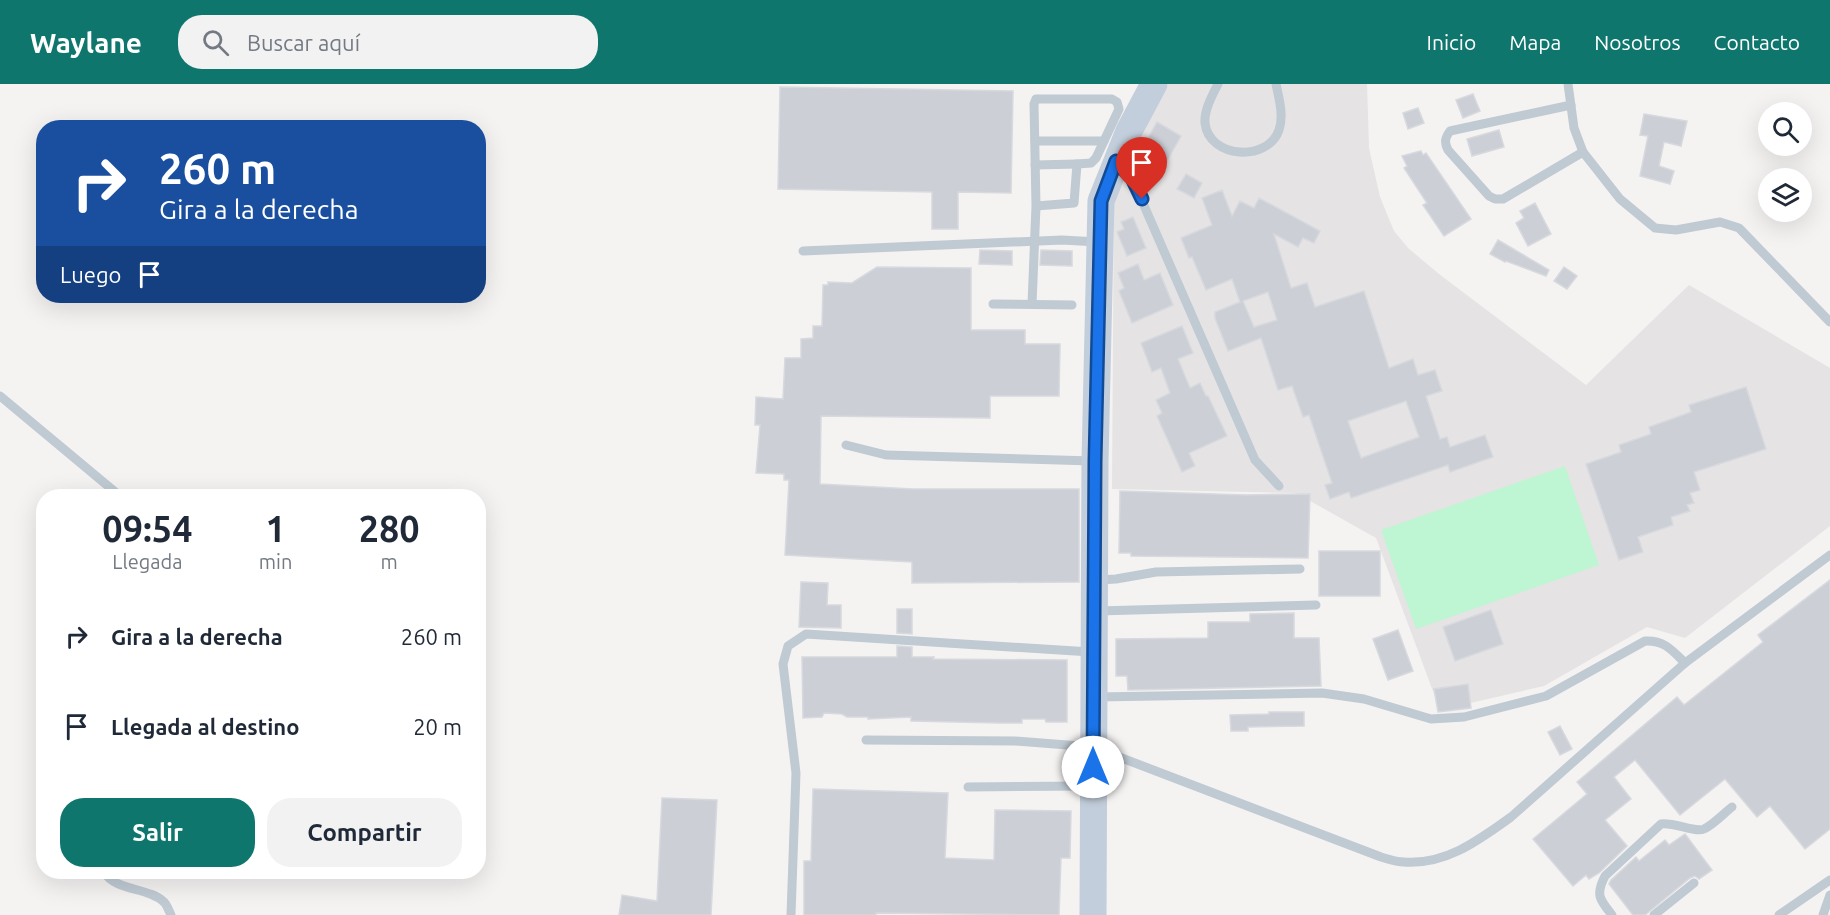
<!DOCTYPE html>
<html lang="es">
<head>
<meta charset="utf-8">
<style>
	:root { --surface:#fff; --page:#f2f2f3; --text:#1f2937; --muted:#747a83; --accent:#0f766e }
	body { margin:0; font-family:Ubuntu,sans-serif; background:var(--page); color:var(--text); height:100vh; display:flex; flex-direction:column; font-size:22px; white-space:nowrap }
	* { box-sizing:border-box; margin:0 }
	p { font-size:20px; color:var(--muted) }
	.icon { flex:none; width:33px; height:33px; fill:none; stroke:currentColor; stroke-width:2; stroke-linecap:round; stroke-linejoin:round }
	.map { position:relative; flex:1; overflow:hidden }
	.details { position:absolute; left:36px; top:405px; width:450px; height:390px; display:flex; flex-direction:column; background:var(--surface); border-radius:24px; box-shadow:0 6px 24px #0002 }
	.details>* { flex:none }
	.banner { position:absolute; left:36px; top:36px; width:450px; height:183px; border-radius:24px; box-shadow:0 6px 24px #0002; background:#1a4fa0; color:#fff; overflow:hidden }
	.buttons { position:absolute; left:1758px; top:18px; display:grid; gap:12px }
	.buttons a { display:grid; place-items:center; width:54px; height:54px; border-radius:50%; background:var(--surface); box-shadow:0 6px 24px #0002; font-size:30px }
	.pin { position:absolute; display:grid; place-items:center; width:51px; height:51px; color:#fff; margin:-62px -26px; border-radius:50% 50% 50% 0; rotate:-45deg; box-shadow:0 0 6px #0007 }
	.pin .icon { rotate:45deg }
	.me { position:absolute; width:66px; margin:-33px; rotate:0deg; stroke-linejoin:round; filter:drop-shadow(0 0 4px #0008) }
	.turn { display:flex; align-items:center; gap:21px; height:126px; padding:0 24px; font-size:27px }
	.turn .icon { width:78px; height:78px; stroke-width:2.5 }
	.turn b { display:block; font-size:42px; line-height:51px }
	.then { display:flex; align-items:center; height:57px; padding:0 24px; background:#0003; gap:12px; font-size:22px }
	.eta { display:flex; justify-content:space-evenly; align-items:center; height:102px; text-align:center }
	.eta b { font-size:36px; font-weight:700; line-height:42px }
	.primary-button { display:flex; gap:12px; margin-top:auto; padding:12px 24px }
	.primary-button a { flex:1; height:69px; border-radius:24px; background:var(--accent); color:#fff; font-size:24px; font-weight:700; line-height:69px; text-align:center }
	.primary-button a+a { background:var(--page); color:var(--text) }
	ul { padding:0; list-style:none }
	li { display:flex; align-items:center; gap:18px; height:90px; padding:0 24px }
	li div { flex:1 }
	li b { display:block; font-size:22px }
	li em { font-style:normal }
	header { display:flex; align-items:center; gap:36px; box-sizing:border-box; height:84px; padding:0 30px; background:var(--accent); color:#fff }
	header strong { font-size:28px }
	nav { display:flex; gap:33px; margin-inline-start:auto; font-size:21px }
	.search { width:420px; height:54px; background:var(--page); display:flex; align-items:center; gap:15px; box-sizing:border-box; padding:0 21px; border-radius:24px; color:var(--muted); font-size:22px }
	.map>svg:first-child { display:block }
	.education { fill:#e6e3e4 }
	.green { fill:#bef5d2 }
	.building { fill:#cccfd5; stroke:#d6d9de; stroke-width:1.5; fill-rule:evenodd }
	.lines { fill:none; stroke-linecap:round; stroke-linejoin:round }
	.lane { stroke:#bfcad3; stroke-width:9 }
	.secondary { stroke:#c2cedb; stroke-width:27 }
	.route-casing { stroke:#114b97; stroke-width:15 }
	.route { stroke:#1a73e8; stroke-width:10 }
</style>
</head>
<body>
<header>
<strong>Waylane</strong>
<div class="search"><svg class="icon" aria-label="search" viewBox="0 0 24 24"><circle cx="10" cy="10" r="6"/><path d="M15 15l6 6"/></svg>Buscar aquí</div>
<nav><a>Inicio</a><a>Mapa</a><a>Nosotros</a><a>Contacto</a></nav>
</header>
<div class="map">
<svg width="1830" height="831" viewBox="0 0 1830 831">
	<rect width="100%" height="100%" fill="#f5f2f2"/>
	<!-- education -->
	<polygon class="education" points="1168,0 1367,0 1369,64 1380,113 1394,147 1408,164 1439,190 1586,301 1689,201 1830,284 1830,442 1685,554 1647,543 1544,602 1440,626 1376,454 1296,409 1112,405 1114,105"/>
	<!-- green -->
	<polygon class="green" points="1565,382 1599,481 1416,545 1381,446"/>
	<!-- building -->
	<g class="building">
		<polygon points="780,3 1013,7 1011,109 958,108 958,145 932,145 932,108 778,105"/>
		<polygon points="1473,10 1480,27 1463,34 1456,16"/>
		<polygon points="1418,24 1424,39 1408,45 1403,29"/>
		<polygon points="1644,30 1687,37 1681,62 1664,58 1659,82 1674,87 1670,100 1640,92 1648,52 1640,51"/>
		<polygon points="1157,38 1181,52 1166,79 1142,65"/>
		<polygon points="1499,46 1504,63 1472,72 1467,55"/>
		<polygon points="1421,67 1423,71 1426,69 1471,135 1444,152 1423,121 1427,119 1404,84 1407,82 1402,72"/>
		<polygon points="1186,90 1202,99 1194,114 1177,105"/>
		<path d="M1222 106 1232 132 1240 117 1254 124 1259 114 1320 147 1314 159 1303 154 1298 163 1274 150 1291 204 1307 199 1315 223 1364 207 1389 284 1413 275 1418 291 1435 286 1442 307 1426 312 1440 355 1447 353 1450 363 1485 351 1493 373 1450 388 1448 381 1351 414 1349 408 1330 415 1325 401 1332 399 1309 331 1303 333 1292 302 1278 306 1261 254 1228 267 1215 234V228L1240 218 1232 195 1206 206 1192 173 1189 174 1181 154 1212 141 1202 114ZM1268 208 1277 236 1254 243 1243 217ZM1406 317 1419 353 1361 374 1348 337Z"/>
		<polygon points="1535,119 1551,150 1528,162 1516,139 1524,134 1520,127"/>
		<polygon points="1133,133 1146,164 1127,172 1117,148 1124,145 1121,138"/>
		<polygon points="1498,156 1549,186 1546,192 1506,177 1505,178 1490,170"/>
		<polygon points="980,166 1012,167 1012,181 979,180"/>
		<polygon points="1041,166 1072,167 1072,182 1040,181"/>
		<polygon points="1138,180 1144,196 1160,189 1173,221 1132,239 1119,207 1124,204 1118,189"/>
		<polygon points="877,183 971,184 971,246 1025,246 1025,260 1060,260 1059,312 990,312 990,334 821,332 820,400 913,405 1079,405 1079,498 912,499 912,478 785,471 789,396 784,396 784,390 756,389 760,341 755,341 756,313 783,315 785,274 801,274 801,255 813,254 813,242 822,242 823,201 828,201 828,198 852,199"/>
		<polygon points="1564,183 1577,192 1567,205 1554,197"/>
		<polygon points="1182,242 1193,269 1178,275 1190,304 1200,299 1206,312 1208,312 1227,352 1189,369 1195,382 1182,388 1157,332 1162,329 1156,316 1170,309 1161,284 1152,288 1141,259"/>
		<polygon points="1746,303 1766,365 1694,388 1700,406 1690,409 1694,419 1687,421 1690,427 1671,433 1673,441 1638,453 1643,468 1619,476 1586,380 1621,368 1619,361 1651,350 1649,343 1691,328 1689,321"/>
		<polygon points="1120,407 1246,411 1310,410 1308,474 1131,472 1131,469 1119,469"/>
		<rect x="1319" y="467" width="61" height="45"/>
		<polygon points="1830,496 1830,745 1805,765 1770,722 1757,733 1725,695 1680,731 1635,676 1614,693 1631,715 1605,736 1627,762 1599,789 1589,795 1586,791 1573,802 1533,755 1587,710 1577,698 1677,613 1684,621 1763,558 1758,551"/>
		<polygon points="801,498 828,499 827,521 841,521 841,544 799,543"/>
		<polygon points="897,525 912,525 912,550 897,549"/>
		<polygon points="1491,526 1503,560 1455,577 1443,543"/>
		<polygon points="1294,529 1294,554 1319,554 1321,602 1128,606 1127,592 1116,592 1116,555 1208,554 1208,538 1250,538 1250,530"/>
		<polygon points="1398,546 1413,587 1388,596 1373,555"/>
		<polygon points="897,562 912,563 912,573 934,573 933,575 1067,576 1067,638 1046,638 1045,635 1022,635 1022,639 1000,639 911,637 911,633 868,635 868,633 847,633 842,630 824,629 822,633 803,634 802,573 897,573"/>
		<polygon points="1468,600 1471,624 1438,628 1434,605"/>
		<polygon points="1269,628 1304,628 1304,642 1248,643 1248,647 1231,647 1230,631 1269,630"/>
		<polygon points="1560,642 1572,665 1560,671 1548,648"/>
		<polygon points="813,705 948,709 945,774 994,776 995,726 1071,727 1070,774 1061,774 1059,831 876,829 876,831 804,831 804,777 811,777"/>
		<polygon points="662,714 717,716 711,831 619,831 622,811 657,817"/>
		<polygon points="1685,750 1712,786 1699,795 1695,792 1690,794 1645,831 1633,831 1609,800 1611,796 1636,773 1639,777 1665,756 1669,761"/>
	</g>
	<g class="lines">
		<!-- lane -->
		<g class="lane">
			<path d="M1218 0C1212 12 1204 26 1205 39 1209 75 1268 78 1279 46 1284 31 1279 15 1276 0"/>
			<polyline points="1568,0 1574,44 1583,68 1620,115 1655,144 1676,146 1720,138 1739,144 1830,238"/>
			<path d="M1571 21 1450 47C1445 54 1444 58 1448 66L1489 112 1495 115H1503L1583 68"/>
			<polyline points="1035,57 1104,57"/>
			<polyline points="1035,81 1077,80"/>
			<polyline points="1120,81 1132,94 1255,376 1279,402"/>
			<polyline points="803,167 1062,156 1098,158"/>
			<polyline points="993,220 1072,221"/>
			<polyline points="1032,220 1036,122 1034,20 1036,15 1112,15 1117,18 1119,25 1096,74 1091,79 1077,80 1074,119 1036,122"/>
			<polyline points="0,312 120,412"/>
			<polyline points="846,361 886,371 1093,377"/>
			<polyline points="1098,496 1116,495 1156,488 1300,485"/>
			<polyline points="1097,527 1316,521"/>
			<path d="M1098 613 1322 609 1364 615 1431 635 1464 633 1546 612 1645 557C1664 556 1672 566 1685 579"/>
			<path d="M866 656 1015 657 1093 663 1381 773C1388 775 1396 778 1404 778 1446 781 1479 756 1511 733L1685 579 1830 471"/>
			<polyline points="968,703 1091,702"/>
			<path d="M104 788C115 807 148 803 164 818 167 821 169 827 171 831"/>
			<polyline points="791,831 796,689 783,580 788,562 806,550 1091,568"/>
			<path d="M1612 831C1600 816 1595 811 1605 792L1661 740C1674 738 1695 749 1704 745 1714 740 1723 730 1732 723"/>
			<polyline points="1654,831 1694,799"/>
			<polyline points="1779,831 1830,796"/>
			<polyline points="1823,831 1830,811"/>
		</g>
		<!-- secondary -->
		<polyline class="secondary" points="1093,831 1095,377 1101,117 1129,47 1154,0"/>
	</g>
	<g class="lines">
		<defs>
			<polyline id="route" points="1093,683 1095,377 1101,117 1116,77 1132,94 1142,115"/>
		</defs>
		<!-- route casing -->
		<use href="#route" class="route-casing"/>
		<!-- route -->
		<use href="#route" class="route"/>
	</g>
</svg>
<div class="buttons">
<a><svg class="icon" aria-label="search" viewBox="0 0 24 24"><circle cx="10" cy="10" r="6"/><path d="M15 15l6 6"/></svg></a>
<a><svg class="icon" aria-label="layers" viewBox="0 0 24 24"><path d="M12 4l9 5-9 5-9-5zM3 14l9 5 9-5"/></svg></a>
</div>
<div class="pin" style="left:1142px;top:115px;background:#d93025"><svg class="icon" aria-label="arrive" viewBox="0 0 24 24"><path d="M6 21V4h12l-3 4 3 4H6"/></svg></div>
<svg class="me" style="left:1093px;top:683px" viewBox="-20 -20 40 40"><circle r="19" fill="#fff"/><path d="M0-13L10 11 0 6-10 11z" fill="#1a73e8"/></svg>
<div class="banner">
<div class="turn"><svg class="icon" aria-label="right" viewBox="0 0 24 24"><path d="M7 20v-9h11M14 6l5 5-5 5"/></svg><div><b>260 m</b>Gira a la derecha</div></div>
<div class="then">Luego<svg class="icon" aria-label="arrive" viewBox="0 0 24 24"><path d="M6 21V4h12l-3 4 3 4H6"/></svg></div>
</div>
<section class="details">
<div class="eta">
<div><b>09:54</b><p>Llegada</p></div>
<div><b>1</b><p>min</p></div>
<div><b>280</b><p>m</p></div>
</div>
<ul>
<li><svg class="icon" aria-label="right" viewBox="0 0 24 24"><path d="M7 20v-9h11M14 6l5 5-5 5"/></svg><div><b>Gira a la derecha</b></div><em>260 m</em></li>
<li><svg class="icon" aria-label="arrive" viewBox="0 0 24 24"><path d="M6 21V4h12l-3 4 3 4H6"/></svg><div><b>Llegada al destino</b></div><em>20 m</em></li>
</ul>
<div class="primary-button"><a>Salir</a><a>Compartir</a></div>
</section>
</div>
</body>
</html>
